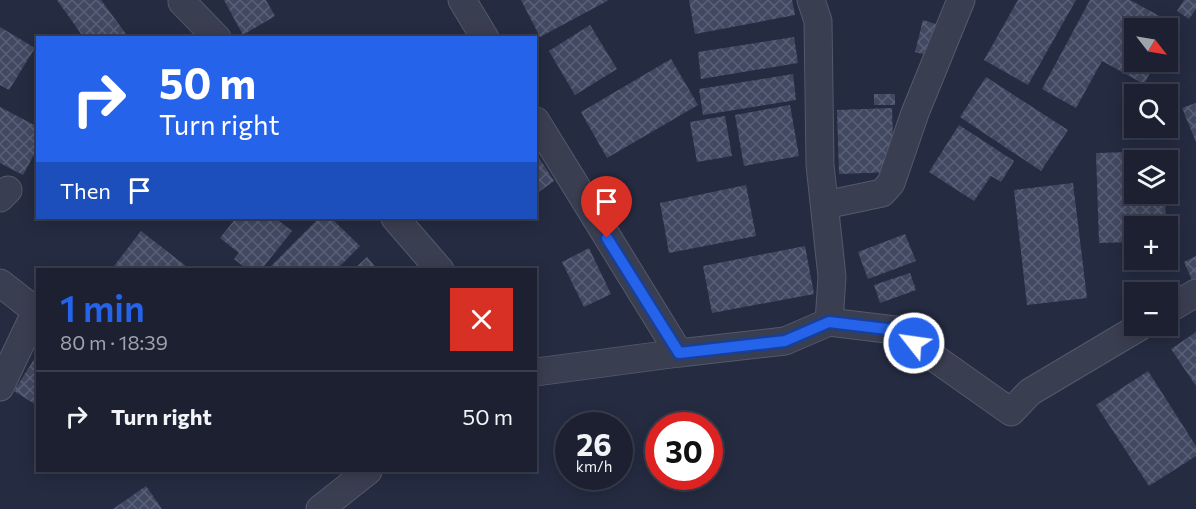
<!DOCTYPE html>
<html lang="en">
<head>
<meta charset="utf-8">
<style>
	:root { --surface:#1c2031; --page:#292d3d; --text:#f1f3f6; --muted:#a0a3ab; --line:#3a3e4d; --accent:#2563eb }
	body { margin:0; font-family:Commissioner,sans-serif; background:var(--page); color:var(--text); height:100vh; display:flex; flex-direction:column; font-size:22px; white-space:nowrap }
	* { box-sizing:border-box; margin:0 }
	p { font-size:20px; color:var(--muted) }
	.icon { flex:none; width:33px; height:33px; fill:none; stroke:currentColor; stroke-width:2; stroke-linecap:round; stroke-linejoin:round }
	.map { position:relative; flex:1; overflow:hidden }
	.sheet { position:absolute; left:36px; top:268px; width:501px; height:204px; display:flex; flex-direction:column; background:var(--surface); border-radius:0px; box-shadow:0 3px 15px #0003,0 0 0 2px var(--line) }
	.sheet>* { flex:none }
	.top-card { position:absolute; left:36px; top:36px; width:501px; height:183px; border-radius:0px; box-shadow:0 3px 15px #0003,0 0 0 2px var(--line); background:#2563eb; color:#fff; overflow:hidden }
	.needle { width:39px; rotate:121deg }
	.fabs { position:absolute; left:1124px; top:18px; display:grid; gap:12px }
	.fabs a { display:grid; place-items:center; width:54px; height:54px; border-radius:0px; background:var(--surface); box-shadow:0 3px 15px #0003,0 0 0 2px var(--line); font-size:30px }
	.speed { position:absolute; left:555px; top:412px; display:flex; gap:12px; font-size:30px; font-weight:700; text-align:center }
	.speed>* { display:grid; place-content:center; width:78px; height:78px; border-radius:50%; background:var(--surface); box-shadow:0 3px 15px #0003,0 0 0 2px var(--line); line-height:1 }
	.speed small { font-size:15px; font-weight:400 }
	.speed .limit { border:9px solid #d22; background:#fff; color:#111 }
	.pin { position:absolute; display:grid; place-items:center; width:51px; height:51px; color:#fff; margin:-62px -26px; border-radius:50% 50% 50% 0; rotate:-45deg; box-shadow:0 0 6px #0007 }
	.pin .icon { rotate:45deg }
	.me { position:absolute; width:66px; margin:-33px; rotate:300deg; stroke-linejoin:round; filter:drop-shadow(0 0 4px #0008) }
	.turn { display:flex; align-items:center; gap:21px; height:126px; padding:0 24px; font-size:27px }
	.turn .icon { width:78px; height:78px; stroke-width:2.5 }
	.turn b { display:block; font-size:42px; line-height:51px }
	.then { display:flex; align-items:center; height:57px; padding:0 24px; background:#0003; gap:12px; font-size:22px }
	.round { display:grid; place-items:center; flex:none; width:63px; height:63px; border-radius:0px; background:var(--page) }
	.headline { display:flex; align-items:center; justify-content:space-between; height:102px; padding:0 24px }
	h1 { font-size:36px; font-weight:600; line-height:45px; color:var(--accent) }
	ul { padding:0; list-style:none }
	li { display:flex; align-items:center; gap:18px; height:90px; padding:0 24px; border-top:2px solid var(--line) }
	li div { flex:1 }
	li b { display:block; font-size:22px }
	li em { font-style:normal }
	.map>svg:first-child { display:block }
	.building { fill:url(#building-cross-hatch) }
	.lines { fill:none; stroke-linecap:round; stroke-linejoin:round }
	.street-casing { stroke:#54596b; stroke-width:29 }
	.street { stroke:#3a3e51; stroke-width:27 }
	.route-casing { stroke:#184099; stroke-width:15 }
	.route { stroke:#2563eb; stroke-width:10 }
</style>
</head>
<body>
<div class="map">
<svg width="1196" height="509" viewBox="0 0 1196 509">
	<defs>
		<pattern id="building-cross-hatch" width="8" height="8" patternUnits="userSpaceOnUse" patternTransform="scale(1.5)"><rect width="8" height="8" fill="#414861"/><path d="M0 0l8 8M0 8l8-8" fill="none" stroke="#5a6076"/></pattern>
	</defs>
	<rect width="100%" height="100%" fill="#252b41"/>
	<!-- building -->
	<g class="building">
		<polygon points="57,0 101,0 129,38 84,38"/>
		<polygon points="224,0 266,0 275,16 243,35"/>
		<polygon points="521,0 609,0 540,37"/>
		<polygon points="689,0 792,0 795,15 695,34"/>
		<polygon points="1018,0 1076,0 1028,85 984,60"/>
		<polygon points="1090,0 1130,0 1176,25 1167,41 1167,28 1134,28 1134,62 1156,62 1144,84 1102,61 1076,108 1042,89"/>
		<polygon points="1184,0 1196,0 1196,9 1189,19 1177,11"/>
		<polygon points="923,20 942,26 934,57 915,52"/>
		<polygon points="590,25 617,69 575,95 549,51"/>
		<polygon points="0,27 35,48 9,90 0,85"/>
		<polygon points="794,37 798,63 701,79 698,52"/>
		<polygon points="671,59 698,105 607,158 581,112"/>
		<polygon points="793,74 796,100 703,115 699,89"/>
		<polygon points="986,77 1068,130 1041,171 960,117"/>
		<rect x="874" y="94" width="21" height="11"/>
		<polygon points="1196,103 1196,142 1182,108"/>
		<polygon points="790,105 799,156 744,166 735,115"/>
		<polygon points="0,107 38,127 38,147 23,175 0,163"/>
		<polygon points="892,108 894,172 839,174 837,110"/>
		<polygon points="725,116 732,156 697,162 690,122"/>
		<polygon points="959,125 1014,161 1001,182 991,176 974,201 929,172"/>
		<polygon points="1165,151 1165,160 1134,160 1134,194 1165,194 1166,226 1134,226 1134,242 1099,243 1096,153"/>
		<polygon points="536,153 554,181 536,194"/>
		<polygon points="1073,183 1087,298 1027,305 1014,190"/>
		<polygon points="746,185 756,236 669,253 660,203"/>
		<polygon points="236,218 275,218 292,231 261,270 248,270 234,259 239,253 220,238"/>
		<polygon points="319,218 331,218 360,246 336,270 267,270"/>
		<polygon points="141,231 191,270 111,270"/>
		<polygon points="905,234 916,261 868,279 858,252"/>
		<polygon points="805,246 814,294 712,313 703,266"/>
		<polygon points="589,248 611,294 584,307 562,262"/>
		<polygon points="1196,256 1196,280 1193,282 1184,262"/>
		<polygon points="367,257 378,270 353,270"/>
		<polygon points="910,273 916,290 880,303 874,285"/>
		<polygon points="1196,332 1196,386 1171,349"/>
		<polygon points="38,353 38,406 14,391"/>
		<polygon points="1148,371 1196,446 1196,456 1149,486 1096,405"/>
		<polygon points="146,486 162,509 113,509"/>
	</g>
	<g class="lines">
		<defs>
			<g id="street">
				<polyline points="462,0 485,38"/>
				<polyline points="182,2 217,38"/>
				<polyline points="536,121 679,353 785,341 829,322 832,277 820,165 818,21 811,0"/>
				<polyline points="0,198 8,190"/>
				<polyline points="825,205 882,193 891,183 915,113 961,0"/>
				<polyline points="395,218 440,270"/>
				<polyline points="0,283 36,311 0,387"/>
				<polyline points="1167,310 1196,293"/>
				<polyline points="829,322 895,330 1011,412 1030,392 1141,326"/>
				<polyline points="536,372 679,353"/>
				<polyline points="320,509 368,471"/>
			</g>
		</defs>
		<!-- street casing -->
		<use href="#street" class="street-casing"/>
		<!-- street -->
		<use href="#street" class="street"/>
	</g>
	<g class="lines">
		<defs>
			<polyline id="route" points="607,238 679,353 785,341 829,322 895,330 914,343"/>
		</defs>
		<!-- route casing -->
		<use href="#route" class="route-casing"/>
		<!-- route -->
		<use href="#route" class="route"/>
	</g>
</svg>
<div class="fabs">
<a><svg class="needle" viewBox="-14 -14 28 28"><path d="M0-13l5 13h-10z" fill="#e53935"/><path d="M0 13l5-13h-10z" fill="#a0a3ab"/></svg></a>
<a><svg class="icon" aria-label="search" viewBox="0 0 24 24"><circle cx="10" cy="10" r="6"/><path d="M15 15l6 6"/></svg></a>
<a><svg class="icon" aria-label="layers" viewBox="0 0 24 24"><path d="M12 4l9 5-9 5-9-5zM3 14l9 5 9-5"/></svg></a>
<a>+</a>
<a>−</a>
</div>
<div class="speed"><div>26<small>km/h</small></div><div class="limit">30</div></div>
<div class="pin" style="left:607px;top:238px;background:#d93025"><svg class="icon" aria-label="arrive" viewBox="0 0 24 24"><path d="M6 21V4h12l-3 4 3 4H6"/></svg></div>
<svg class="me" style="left:914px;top:343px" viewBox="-20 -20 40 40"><circle r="17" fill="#2563eb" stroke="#fff" stroke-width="3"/><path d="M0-11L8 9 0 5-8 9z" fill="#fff"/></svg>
<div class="top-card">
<div class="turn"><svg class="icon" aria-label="right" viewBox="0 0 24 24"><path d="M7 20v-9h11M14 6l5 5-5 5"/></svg><div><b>50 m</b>Turn right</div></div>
<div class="then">Then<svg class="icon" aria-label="arrive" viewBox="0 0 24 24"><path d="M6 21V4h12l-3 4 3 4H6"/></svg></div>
</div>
<section class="sheet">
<div class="headline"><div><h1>1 min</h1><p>80 m · 18:39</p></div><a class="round" style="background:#d93025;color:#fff"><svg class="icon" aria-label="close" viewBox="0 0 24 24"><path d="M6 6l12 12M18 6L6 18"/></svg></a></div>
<ul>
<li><svg class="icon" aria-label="right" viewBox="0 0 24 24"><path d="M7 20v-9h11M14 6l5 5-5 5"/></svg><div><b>Turn right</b></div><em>50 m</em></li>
</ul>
</section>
</div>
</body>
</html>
